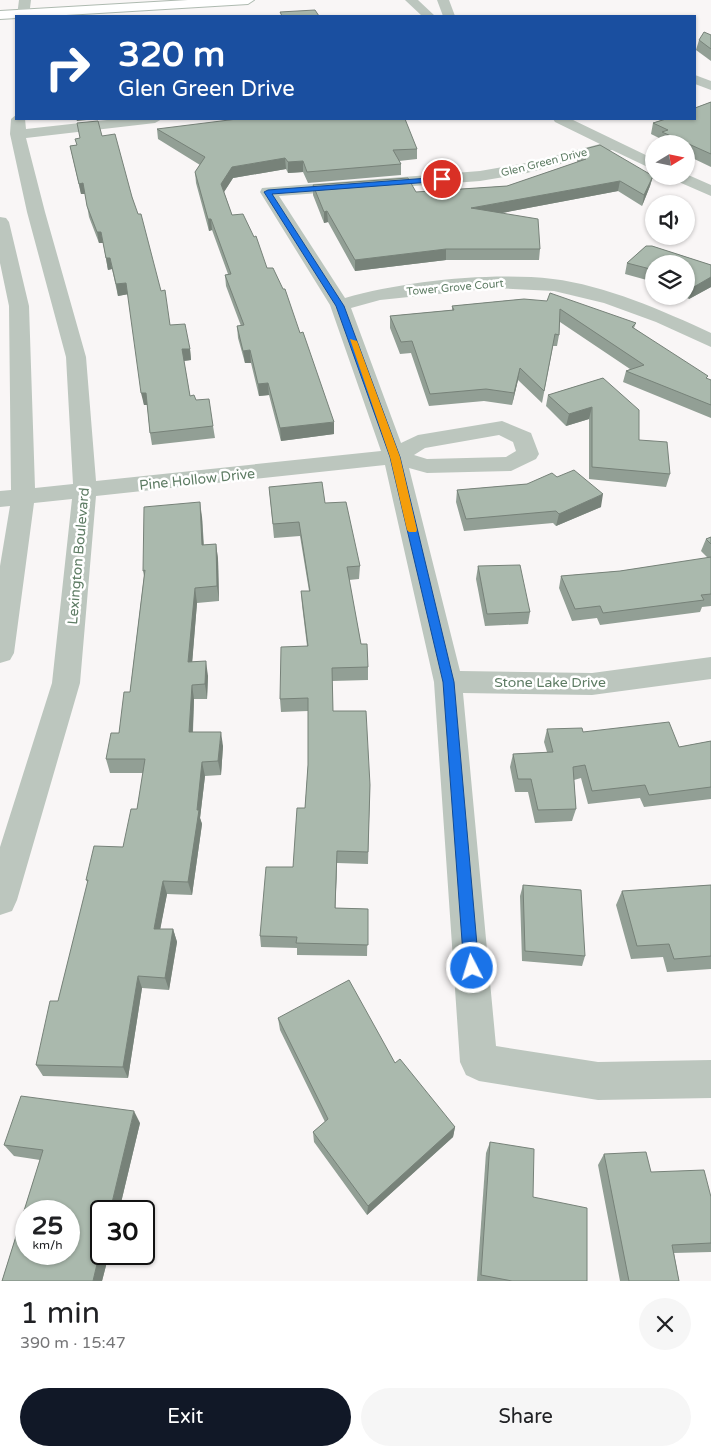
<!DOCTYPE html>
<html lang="en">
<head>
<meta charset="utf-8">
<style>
	:root { --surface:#fff; --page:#f6f6f6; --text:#202124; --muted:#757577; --accent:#111827 }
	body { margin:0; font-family:"Varela Round",sans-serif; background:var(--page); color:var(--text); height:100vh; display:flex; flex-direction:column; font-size:19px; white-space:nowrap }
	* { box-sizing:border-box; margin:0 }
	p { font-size:16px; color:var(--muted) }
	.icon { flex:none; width:28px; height:28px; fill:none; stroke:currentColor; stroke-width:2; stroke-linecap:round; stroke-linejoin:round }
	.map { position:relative; height:1281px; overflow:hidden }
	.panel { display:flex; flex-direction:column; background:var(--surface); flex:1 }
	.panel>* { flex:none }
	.top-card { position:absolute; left:15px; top:15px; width:681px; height:105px; border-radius:0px; box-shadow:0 1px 4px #0004; background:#1a4fa0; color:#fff; overflow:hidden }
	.needle { width:32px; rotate:80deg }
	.fabs { position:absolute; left:645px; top:135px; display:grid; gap:10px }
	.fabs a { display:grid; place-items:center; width:50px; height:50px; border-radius:50%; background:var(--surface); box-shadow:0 1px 4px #0004; font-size:25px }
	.speed { position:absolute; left:15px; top:1200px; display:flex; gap:10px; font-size:25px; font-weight:700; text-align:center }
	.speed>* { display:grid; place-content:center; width:65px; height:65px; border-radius:50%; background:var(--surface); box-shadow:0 1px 4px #0004; line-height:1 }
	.speed small { font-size:12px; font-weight:400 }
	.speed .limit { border:2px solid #111; border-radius:8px; background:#fff; color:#111 }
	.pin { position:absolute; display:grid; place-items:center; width:42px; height:42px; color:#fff; margin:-21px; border:2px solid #fff; border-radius:50%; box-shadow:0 1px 5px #0007 }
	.me { position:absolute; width:55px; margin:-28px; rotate:355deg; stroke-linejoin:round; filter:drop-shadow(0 0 4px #0008) }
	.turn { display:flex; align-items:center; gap:18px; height:105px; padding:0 20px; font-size:22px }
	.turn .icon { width:65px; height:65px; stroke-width:2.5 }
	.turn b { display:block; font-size:35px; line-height:42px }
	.round { display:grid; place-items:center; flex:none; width:52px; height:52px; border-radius:26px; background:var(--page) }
	.overview { display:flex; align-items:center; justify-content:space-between; height:85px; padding:0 20px }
	h1 { font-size:30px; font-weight:600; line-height:38px }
	.action { display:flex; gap:10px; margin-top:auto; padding:10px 20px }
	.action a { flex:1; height:58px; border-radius:30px; background:var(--accent); color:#fff; font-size:20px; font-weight:600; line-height:58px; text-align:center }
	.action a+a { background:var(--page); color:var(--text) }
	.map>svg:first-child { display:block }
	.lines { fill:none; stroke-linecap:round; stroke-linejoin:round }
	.major-casing { stroke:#aebab0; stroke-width:2 }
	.minor { fill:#bcc6be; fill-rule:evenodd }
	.major { fill:#fff; fill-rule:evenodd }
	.wall { fill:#929f95 }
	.shaded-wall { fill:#778279 }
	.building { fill:#aab9ad; stroke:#778279; fill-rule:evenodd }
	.route { fill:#1a73e8; stroke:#114b97 }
	.slow { fill:#f59e0b }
	.labels { text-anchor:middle; stroke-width:5; stroke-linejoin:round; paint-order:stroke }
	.far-street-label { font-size:11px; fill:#5e7c64; stroke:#fff }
	.street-label { font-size:14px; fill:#5e7c64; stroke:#fff }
</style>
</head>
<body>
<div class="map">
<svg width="711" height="1281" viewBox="0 0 711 1281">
	<rect width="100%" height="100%" fill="#f9f6f6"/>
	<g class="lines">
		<defs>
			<polygon id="major" points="188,0 254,0 248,4 0,19 0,11"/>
		</defs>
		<!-- major casing -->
		<use href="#major" class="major-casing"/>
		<!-- minor -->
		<g class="minor">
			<polygon points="19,0 31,0 29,16 17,16"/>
			<polygon points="405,0 418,0 435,16 422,16"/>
			<polygon points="437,0 449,0 455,16 443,16"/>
			<polygon points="695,75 711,81 711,90 695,84"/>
			<path d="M16 115V119H25L26 129 116 119H162L155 123 26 138 45 212 86 357 96 481 381 451 330 305 260 192 262 188 480 171 526 163 600 144 555 122 553 119H571L654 159V170L612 150 527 173 480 181 279 196 345 298C405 281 491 272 553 279 604 285 664 311 711 333V347L656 322 604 303 554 291 495 288 380 300 351 308 401 443 418 435 502 421 531 433 539 454 536 459 511 471 427 473 409 468 460 671 592 673 711 657V679L592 695 463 693 496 1046 598 1062 711 1060V1098L598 1100 479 1081 466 1075 460 1062 434 682 385 465 96 496 80 683 17 900 12 911 0 915V847L52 683 72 499 34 503 14 653 10 660 0 663V566L10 506 0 507V491L11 490 9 306 0 263V217L6 218 9 222 29 306 35 488 73 484 66 357 27 212 10 134 11 119ZM499 435 513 442 516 451 506 457 427 459 414 455 425 448Z"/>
			<polygon points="686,174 711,185 711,196 672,179 670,176 686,176"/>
		</g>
		<!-- major -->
		<use href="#major" class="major"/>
	</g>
	<!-- wall -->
	<g class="wall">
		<polygon points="711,35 711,61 696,50 699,40"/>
		<polygon points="711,102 711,167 686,155 686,144 661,144 660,143 661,139 651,134 653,123"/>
		<polygon points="157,129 417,149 417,159 399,161 401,164 401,175 308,183 303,172 288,173 286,169 233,178 224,192 232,215 267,268 334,434 281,441 269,395 259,396 251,363 245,363 238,338 237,326 241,326 226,286 225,275 228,274 212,230 209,231 196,183 195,172 200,165 158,139"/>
		<polygon points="102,136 132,197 170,325 190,349 191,360 184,361 190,396 196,400 213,426 215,438 152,445 150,433 147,405 144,405 128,294 118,296 112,269 108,270 103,243 99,243 89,217 85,194 81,194 70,146 76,145"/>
		<polygon points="578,155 653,176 650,186 642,206 618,191 502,213 540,249 539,260 446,260 355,271 328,222 324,223 313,195 313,185 416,192 507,186 577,162"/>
		<polygon points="646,246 652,246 711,265 711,287 689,299 683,296 686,296 686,264 654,264 654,282 625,274 627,263"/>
		<polygon points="524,299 636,323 634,328 707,379 711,380 711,418 623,382 626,371 630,369 560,322 559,335 557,346 553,346 542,403 518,380 512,405 484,401 429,406 411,353 400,354 390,328 390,316 452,310 452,306"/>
		<polygon points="603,378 639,440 670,474 666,487 589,479 589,419 566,426 546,406 548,395"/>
		<polygon points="557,477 601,507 556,526 553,523 464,531 456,502 457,490 527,484"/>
		<polygon points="269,487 325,503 360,566 359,579 349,580 361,644 368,667 368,680 332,681 333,711 370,785 368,864 337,863 335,908 368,909 367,956 297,955 297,948 261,947 260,936 293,867 305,808 308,765 308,711 281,712 280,699 307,646 302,605 301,591 309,591 300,536 274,538"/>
		<polygon points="202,517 204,545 216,544 218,559 219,601 197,603 192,662 208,676 207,699 194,699 193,732 223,746 221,775 205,776 200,818 202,824 192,895 167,894 160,929 173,929 177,942 169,990 142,988 128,1078 43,1076 36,1065 58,1001 88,883 86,880 123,847 137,809 143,773 110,773 106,759 119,733 130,692 144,576 143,571"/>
		<polygon points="711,537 711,606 702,607 700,612 600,625 597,618 572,621 559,588 561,576 620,571 708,558 701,551 706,539"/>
		<polygon points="478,566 530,612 528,624 485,626 476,579"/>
		<polygon points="547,729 583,732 679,747 711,741 711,799 644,807 640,798 588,804 581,778 574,780 576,809 572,821 535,823 528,792 515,792 510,767 513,754 547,752 544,742"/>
		<polygon points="523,885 585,956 582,966 522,961 520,896"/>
		<polygon points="711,885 711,969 667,972 663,957 631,959 616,905 622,891"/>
		<polygon points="278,1018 395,1063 455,1127 453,1137 367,1215 314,1142 313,1132 325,1122 280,1030"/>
		<polygon points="140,1123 119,1211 101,1211 109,1254 102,1281 2,1281 40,1160 14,1156 4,1145"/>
		<polygon points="490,1142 533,1197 587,1281 477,1281 486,1153"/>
		<polygon points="604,1154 651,1172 711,1197 711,1252 674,1253 679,1281 620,1281 598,1165"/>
	</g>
	<!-- shaded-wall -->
	<g class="shaded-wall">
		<polygon points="76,119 96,119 77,121"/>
		<polygon points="285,158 286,169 233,178 222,195 221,184 232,167"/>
		<polygon points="303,161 303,172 288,173 288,162"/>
		<polygon points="653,176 650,186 642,206 644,195"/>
		<polygon points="620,181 618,191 470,219 471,208"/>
		<polygon points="83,183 85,194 81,194 79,184"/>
		<polygon points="327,211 328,222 324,223 324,212"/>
		<polygon points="208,219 211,219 212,230 209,231"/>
		<polygon points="97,232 101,232 103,243 99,243"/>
		<polygon points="446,249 446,260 355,271 355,260"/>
		<polygon points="106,258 110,258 112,269 108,270"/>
		<polygon points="711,277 711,287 689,299 692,288"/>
		<polygon points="126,283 129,294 118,296 116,284"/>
		<polygon points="182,349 190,349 191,360 183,361"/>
		<polygon points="250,350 251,363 245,363 243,351"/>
		<polygon points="520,368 518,380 512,405 514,393"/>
		<polygon points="268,383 269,395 259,396 258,384"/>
		<polygon points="141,393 146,393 148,405 144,405"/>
		<polygon points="592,407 589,419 566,426 569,414"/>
		<polygon points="334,422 334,434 281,441 280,428"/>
		<polygon points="603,494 601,507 556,526 559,514"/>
		<polygon points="200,502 202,517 204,560 202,545"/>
		<polygon points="216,544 218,559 219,601 217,586"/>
		<polygon points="195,588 197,603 191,677 188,662"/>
		<polygon points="206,661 208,676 207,699 205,684"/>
		<polygon points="192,685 194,699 192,747 189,732"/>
		<polygon points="221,732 223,746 221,775 218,761"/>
		<polygon points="202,762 205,776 200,818 202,824 192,895 188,882"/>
		<polygon points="337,851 337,863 335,920 335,908"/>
		<polygon points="163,881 167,894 158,941 154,929"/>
		<polygon points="173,929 177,942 169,990 165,978"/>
		<polygon points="138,976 142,988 128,1078 123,1067"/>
		<polygon points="134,1111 140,1123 119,1211 110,1211"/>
		<polygon points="455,1127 453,1137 367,1215 368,1206"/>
		<polygon points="101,1247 101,1254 109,1254 102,1281 93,1281"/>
	</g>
	<!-- building -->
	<g class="building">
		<polygon points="315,10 319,16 282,16 280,12"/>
		<polygon points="704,32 711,35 711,49 699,40"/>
		<polygon points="711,102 711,154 662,132 668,130 653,123 666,119 695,119 695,108"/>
		<polygon points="237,119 405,119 417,149 393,150 401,164 307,172 303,161 288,162 285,158 232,167 221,184 232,215 243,214 254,237 256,236 267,268 273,268 283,289 285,289 300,333 303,332 334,422 280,428 268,383 258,384 250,350 243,351 237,326 244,325 225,275 231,274 211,219 208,219 195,172 205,157 157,129"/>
		<polygon points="98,121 102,136 115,134 132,197 138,214 141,214 161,291 165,290 170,325 185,324 190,349 182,349 190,396 194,395 196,400 209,399 213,426 150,433 146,393 141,393 126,283 116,284 110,258 106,258 101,232 97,232 87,206 83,183 79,184 70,146 77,145 75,139 80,138 77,123"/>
		<polygon points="600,145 653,176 644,195 620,181 471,208 538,219 540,249 446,249 355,260 327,211 324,212 313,185 408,178 416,192 507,186 586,159 578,155 581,150"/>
		<polygon points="646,246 652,246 711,265 711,277 692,288 686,285 686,264 654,264 654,270 627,263"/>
		<polygon points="550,293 636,323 632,327 708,376 706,378 711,380 711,405 626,371 644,365 560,309 559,335 555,334 544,391 520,368 514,393 486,389 430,394 412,341 401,342 390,316 454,310 452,306 524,299 547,301"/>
		<polygon points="603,378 639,410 639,440 667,442 670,474 592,467 592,407 569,414 548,395"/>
		<polygon points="574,470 603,494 559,514 556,511 466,519 457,490 527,484 552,473 557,477"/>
		<polygon points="322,482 325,503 346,502 360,566 347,567 361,644 367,644 368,667 332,668 333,711 366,711 370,785 368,852 337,851 335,908 368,909 368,945 296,943 297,937 260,936 266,867 293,867 297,808 305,808 308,765 308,698 280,699 281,647 308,646 301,591 310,591 299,522 273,524 269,487"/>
		<polygon points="200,502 202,545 216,544 217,586 195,588 188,662 206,661 205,684 192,685 189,732 221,732 218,761 202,762 197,810 199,810 188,882 163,881 154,929 173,929 165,978 138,976 123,1067 36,1065 50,1001 58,1001 88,880 86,880 94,846 123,847 131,809 137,809 145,759 106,759 111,733 119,733 124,692 130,692 145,570 143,571 144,507"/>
		<polygon points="711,537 711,544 706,539"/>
		<polygon points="711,557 711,594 701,595 704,600 603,613 600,606 575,609 561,576 620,571"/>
		<polygon points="520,565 530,612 487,614 478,566"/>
		<polygon points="669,722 679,747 711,741 711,787 649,795 645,785 592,791 585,765 573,767 576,809 538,810 531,779 518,779 513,754 553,752 547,729 582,728 583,732"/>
		<polygon points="523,885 581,890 585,956 525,951"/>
		<polygon points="711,885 711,956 674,959 669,944 637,946 622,891"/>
		<polygon points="349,980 395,1063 400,1059 455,1127 368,1206 313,1132 328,1119 278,1018"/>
		<path d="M21 1096 134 1111 110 1211H101V1247L93 1281H2L43 1150 4 1145ZM26 1211H69V1254H26Z"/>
		<polygon points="490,1142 534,1149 533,1197 587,1208 587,1281 512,1281 481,1275"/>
		<polygon points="646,1152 651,1172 704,1170 711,1197 711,1243 672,1245 679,1281 629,1281 604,1154"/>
	</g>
	<!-- route -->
	<polygon class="route" points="442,177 444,181 272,194 344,306 400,457 454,682 479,968 477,973 472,976 466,973 464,968 443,682 390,457 336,306 264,192 268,190"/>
	<!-- slow -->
	<polygon class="slow" points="350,339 357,341 400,457 417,530 416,532 409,532 407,530 390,457"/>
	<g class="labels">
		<!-- far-street labels -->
		<g class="far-street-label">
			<text transform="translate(544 162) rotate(-14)" y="4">Glen Green Drive</text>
			<text transform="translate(455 287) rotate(-5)" y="4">Tower Grove Court</text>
		</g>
		<!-- street labels -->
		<g class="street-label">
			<text transform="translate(197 479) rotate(-6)" y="5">Pine Hollow Drive</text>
			<text transform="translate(78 556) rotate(-85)" y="5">Lexington Boulevard</text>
			<text x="550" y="687">Stone Lake Drive</text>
		</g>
	</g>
</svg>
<div class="fabs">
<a><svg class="needle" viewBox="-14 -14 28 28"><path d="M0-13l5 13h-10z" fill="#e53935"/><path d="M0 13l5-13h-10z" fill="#757577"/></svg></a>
<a><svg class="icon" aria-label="sound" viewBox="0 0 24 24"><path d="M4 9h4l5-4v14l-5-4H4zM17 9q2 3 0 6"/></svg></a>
<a><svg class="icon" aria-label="layers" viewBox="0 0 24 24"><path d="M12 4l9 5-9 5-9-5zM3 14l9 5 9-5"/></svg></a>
</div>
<div class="speed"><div>25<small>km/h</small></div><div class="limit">30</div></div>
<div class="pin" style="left:442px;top:179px;background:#d93025"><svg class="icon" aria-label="arrive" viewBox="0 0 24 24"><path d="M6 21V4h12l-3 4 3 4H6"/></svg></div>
<svg class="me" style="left:472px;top:968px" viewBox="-20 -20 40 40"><circle r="17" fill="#1a73e8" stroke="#fff" stroke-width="3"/><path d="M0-11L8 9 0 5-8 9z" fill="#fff"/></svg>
<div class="top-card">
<div class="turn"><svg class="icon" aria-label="right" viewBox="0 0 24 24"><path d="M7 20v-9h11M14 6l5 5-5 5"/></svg><div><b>320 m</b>Glen Green Drive</div></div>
</div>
</div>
<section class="panel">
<div class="overview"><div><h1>1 min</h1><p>390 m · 15:47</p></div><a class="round"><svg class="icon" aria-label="close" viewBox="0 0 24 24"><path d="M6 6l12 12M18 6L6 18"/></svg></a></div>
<div class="action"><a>Exit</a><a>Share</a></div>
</section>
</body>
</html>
